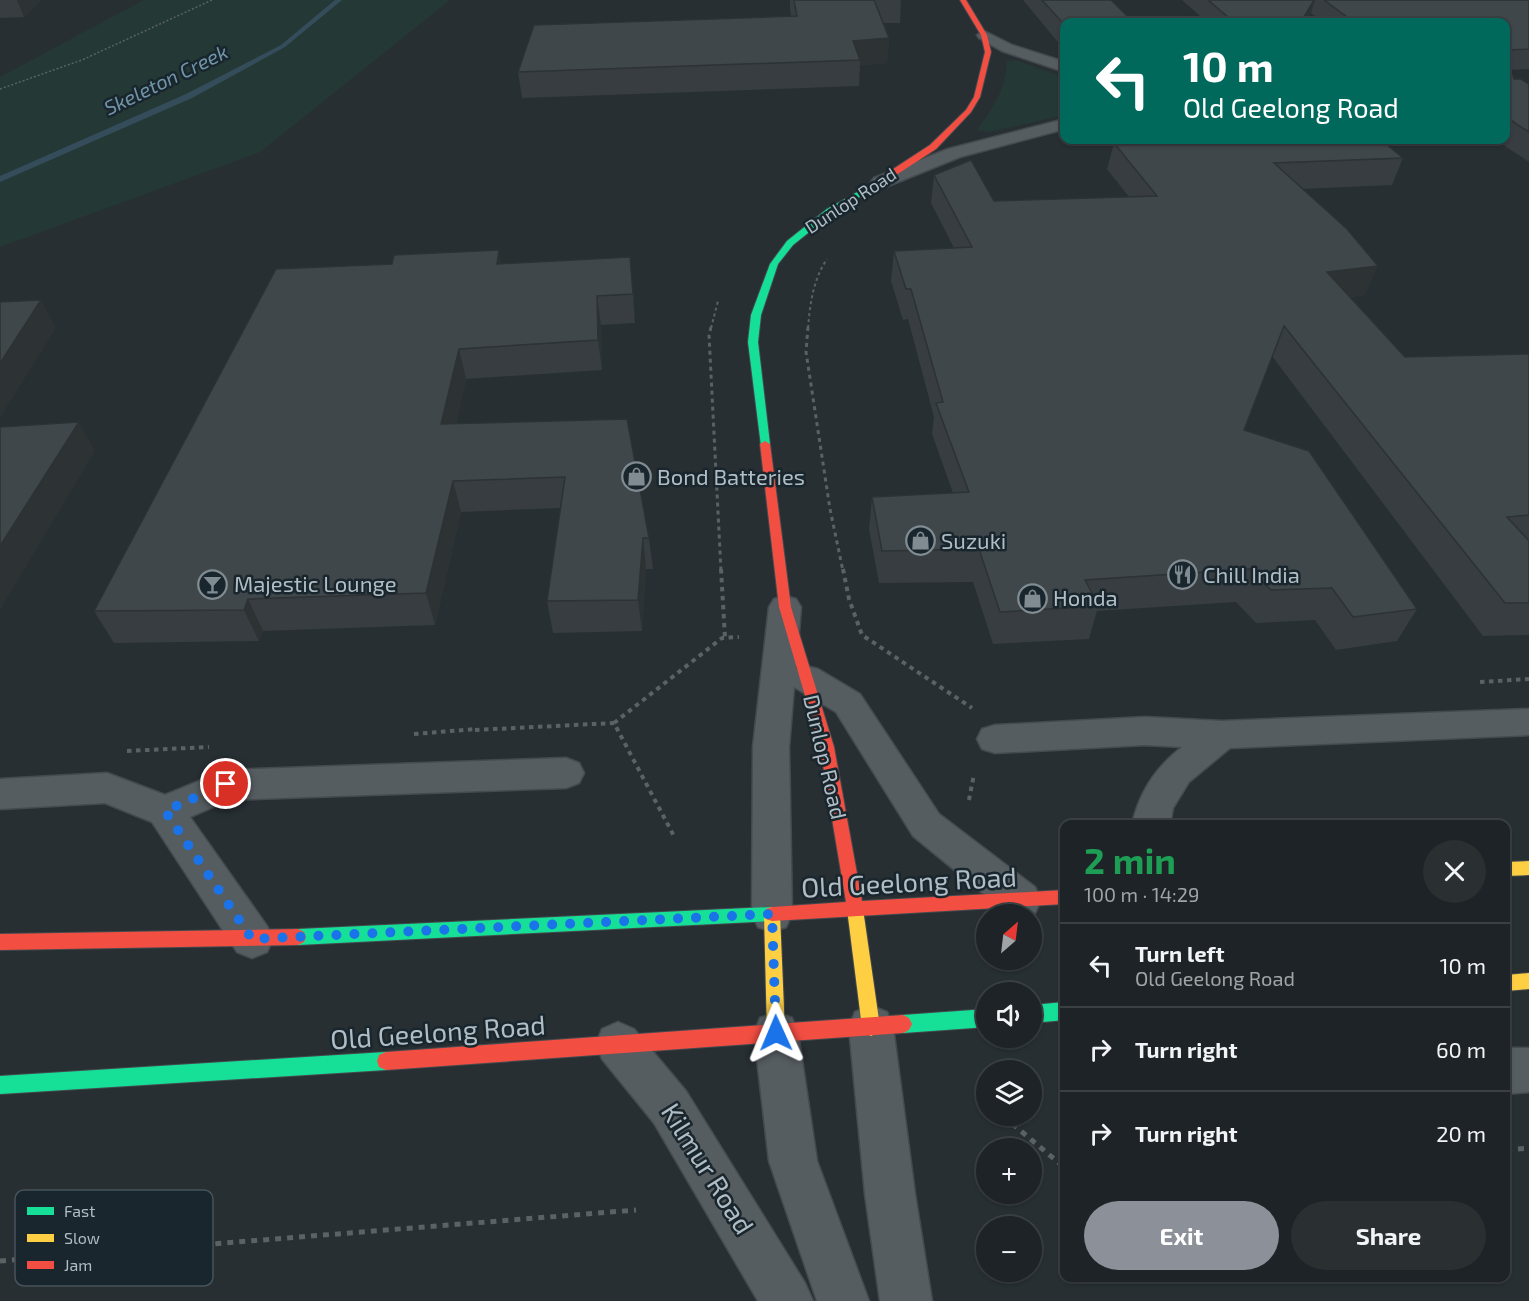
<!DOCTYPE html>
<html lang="en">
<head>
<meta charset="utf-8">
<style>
	:root { --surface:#1d2326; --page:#2a2f32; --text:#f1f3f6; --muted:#a0a4a7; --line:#3b4043; --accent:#8c9099 }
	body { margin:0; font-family:"Exo 2",sans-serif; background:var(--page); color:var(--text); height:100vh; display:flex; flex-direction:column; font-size:22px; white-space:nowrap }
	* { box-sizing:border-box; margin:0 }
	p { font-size:20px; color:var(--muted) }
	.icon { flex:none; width:33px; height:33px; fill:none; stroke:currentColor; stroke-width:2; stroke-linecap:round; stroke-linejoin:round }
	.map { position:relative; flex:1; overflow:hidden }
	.drawer { position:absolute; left:1060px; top:820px; width:450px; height:462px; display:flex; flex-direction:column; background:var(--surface); border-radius:12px; box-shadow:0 2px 4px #0004,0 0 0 2px var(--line) }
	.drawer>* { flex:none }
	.banner { position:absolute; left:1060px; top:18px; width:450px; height:126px; border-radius:12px; box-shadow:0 2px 4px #0004,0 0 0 2px var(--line); background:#00695c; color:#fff; overflow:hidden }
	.needle { width:39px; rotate:28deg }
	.buttons { position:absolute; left:976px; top:904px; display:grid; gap:12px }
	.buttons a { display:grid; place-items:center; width:66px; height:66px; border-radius:50%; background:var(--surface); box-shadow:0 2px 4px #0004,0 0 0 2px var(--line); font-size:30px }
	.pin { position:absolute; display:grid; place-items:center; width:51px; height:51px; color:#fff; margin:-26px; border:3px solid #fff; border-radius:50%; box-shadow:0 2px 6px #0007 }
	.me { position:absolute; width:66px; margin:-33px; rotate:359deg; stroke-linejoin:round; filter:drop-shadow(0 0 4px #0008) }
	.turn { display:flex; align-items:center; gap:21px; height:126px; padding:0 24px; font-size:27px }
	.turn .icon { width:78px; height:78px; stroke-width:2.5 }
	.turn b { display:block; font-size:42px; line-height:51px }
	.round { display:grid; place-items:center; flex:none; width:63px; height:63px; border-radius:32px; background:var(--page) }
	.headline { display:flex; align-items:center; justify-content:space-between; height:102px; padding:0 24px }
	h1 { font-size:36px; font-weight:700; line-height:45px; color:#1e9e55 }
	.button { display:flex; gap:12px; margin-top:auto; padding:12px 24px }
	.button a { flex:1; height:69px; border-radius:36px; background:var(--accent); color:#fff; font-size:24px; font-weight:700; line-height:69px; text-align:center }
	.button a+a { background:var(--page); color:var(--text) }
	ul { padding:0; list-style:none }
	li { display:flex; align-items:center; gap:18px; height:84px; padding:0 24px; border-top:2px solid var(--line) }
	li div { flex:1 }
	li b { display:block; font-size:22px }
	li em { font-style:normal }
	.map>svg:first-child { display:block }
	.green { fill:#243936 }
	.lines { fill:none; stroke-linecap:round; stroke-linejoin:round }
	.stream { fill:#354d5b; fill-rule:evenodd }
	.street-casing { stroke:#444a4e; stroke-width:3 }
	.fast-casing { stroke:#444a4e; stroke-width:2 }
	.slow-casing { stroke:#444a4e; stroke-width:2 }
	.jam-casing { stroke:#444a4e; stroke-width:2 }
	.path-far4 { stroke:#5a6264; stroke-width:1.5; stroke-dasharray:2 2; stroke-linecap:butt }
	.path-far3 { stroke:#5a6264; stroke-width:2; stroke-dasharray:3 3; stroke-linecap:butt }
	.path-far2 { stroke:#5a6264; stroke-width:3; stroke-dasharray:4 4; stroke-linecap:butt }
	.path-far1 { stroke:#5a6264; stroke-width:4; stroke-dasharray:4.5 4.5; stroke-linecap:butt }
	.path { stroke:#5a6264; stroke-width:5; stroke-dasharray:6 6; stroke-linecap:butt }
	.street { fill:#565d61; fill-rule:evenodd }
	.fast { fill:#16e098; fill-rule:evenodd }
	.slow { fill:#ffcf43; fill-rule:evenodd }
	.jam { fill:#f24e42; fill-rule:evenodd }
	.wall { fill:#373d40 }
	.shaded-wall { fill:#2d3234 }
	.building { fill:#40474b; stroke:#2d3234; stroke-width:1.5 }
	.route { stroke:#1a73e8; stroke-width:10; stroke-dasharray:0 18 }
	.labels { text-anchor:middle; stroke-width:5; stroke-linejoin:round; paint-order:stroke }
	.far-street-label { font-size:18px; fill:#b0bdc5; stroke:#1a262d }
	.far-water-label { font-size:20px; font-style:italic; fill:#7195a8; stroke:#1a262d }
	.poi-label { font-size:22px; fill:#b0bdc5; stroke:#1a262d; text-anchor:start }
	.street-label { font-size:22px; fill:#b0bdc5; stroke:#1a262d }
	.near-street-label { font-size:27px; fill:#b0bdc5; stroke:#1a262d }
	.key { fill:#1a262d; stroke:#47535b; stroke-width:1.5 }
	.key-label { font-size:16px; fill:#b0bdc5 }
</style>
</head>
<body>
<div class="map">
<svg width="1529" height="1301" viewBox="0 0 1529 1301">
	<rect width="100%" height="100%" fill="#272f33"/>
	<!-- green -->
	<g class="green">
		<polygon points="144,0 450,0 260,152 0,247 0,77"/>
		<path d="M1016 60 1065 78V115L989 132 977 130C992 110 1007 87 1007 61Z"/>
	</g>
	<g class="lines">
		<!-- stream -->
		<polygon class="stream" points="335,0 342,0 285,47 192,98 0,182 0,176 186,94 281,45"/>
		<defs>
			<g id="street">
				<polygon points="984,31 1012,45 1065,62 1065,72 1002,51 979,38 977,35"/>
				<polygon points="1065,119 1065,129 960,157 888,186 874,186 871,182 874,178 948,149"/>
				<polygon points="785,596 796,599 801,607 796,669 806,666 818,669 860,694 939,814 1035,887 1041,900 1035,913 1029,915 1007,913 913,836 836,712 794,687 789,747 792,914 786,927 772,932 758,927 752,914 753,747 769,607 774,599"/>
				<path d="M1529 709V735L1230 748 1189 782 1173 808 1170 825H1132C1139 792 1156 767 1182 747L1145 745 995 753 982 749 977 739 982 729 995 725 1145 717 1222 721Z"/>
				<polygon points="566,758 579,763 584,773 579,783 566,788 229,800 190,817 267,926 273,939 267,952 252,958 237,952 152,822 105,803 0,809 0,779 107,773 165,795 226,770"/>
				<polygon points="871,1006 887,1012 893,1027 915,1194 932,1301 880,1301 865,1194 849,1027 855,1012"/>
				<polygon points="776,1012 792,1018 798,1033 817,1161 869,1301 817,1301 769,1161 754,1033 760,1018"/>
				<polygon points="618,1022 634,1029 686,1091 805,1283 813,1301 758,1301 654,1123 602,1059 596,1044 602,1029"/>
				<polygon points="1506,1048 1529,1048 1529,1092 1506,1094"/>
			</g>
			<g id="fast">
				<polygon points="861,190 868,192 833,213 793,245 778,264 761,315 758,342 770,444 769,446 761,446 748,342 751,315 770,264 787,241 827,209"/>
				<polygon points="772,907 778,909 780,914 778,919 772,921 298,945 292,942 290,937 292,932 298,929"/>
				<polygon points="1065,1002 1065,1020 1032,1023 1032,1005"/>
				<polygon points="987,1009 987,1027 903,1033 897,1030 894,1024 897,1018 903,1015"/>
				<polygon points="386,1052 393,1055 395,1061 393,1067 386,1070 0,1094 0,1076"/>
			</g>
			<g id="slow">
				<polygon points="1529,861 1529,875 1506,876 1506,862"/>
				<polygon points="855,902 861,904 863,909 880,1027 877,1033 871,1036 865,1033 862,1027 847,909 849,904"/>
				<polygon points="772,907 778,909 780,914 785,1033 782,1039 776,1042 770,1039 767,1033 764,914 766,909"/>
				<polygon points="1529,973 1529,989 1506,991 1506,975"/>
			</g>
			<g id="jam">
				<polygon points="960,0 966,0 987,35 991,52 980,97 971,112 936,149 867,194 861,194 861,190 930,145 966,110 974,97 985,52 981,35"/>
				<polygon points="765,441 770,444 791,607 834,747 862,901 1065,890 1065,904 772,921 766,919 764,914 766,909 772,907 846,902 820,747 779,607 760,444"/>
				<polygon points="298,929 304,932 306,937 304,942 298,945 0,950 0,934"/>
				<polygon points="903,1015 909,1018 912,1024 909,1030 903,1033 386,1070 379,1067 377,1061 379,1055 386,1052"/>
			</g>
		</defs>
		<!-- street casing -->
		<use href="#street" class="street-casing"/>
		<!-- fast casing -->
		<use href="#fast" class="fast-casing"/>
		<!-- slow casing -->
		<use href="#slow" class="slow-casing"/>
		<!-- jam casing -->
		<use href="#jam" class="jam-casing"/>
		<!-- path-far4 -->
		<polyline class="path-far4" points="0,89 82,60 212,0"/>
		<!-- path-far3 -->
		<g class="path-far3">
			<polyline points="711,328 718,301"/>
			<path d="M808 328C810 304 813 280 827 259"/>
		</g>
		<!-- path-far2 -->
		<g class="path-far2">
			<polyline points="711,327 709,335 721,571"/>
			<polyline points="808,327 806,352 830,509 843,571"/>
		</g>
		<!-- path-far1 -->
		<g class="path-far1">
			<polyline points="721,569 725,638"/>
			<polyline points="843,569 849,599 862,635 972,708"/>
			<polyline points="1480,682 1529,679"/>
			<polyline points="614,723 722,638 739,637"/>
			<polyline points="475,730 614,723 675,838"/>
			<polyline points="414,734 476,729"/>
			<polyline points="127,751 209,747"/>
			<polyline points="969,800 974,774"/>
		</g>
		<!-- path -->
		<g class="path">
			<polyline points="1003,1116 1065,1168"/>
			<polyline points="1506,1150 1529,1148"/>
			<polyline points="0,1261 636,1210"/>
		</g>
		<!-- street -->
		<use href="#street" class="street"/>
		<!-- fast -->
		<use href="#fast" class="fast"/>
		<!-- slow -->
		<use href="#slow" class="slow"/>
		<!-- jam -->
		<use href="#jam" class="jam"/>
	</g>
	<!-- wall -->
	<g class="wall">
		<polygon points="0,0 41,0 24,17 0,18"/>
		<polygon points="790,0 901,0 900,23 883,23 889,38 887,63 860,65 859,86 522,98 518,72 791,16 790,9"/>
		<polygon points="1023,0 1111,0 1130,19 1129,22 1065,22 1065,41 1057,41"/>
		<polygon points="1182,0 1529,0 1529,69 1506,70 1514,79 1529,84 1529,162 1496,140 1506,140 1506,22 1322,22 1311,13 1306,22 1207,22"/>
		<polygon points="1114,143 1403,158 1392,185 1302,189 1365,295 1350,297 1405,357 1529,354 1529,635 1483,636 1272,356 1244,430 1417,609 1397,641 1336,650 1315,620 1256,623 1236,602 1097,611 1089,639 993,644 973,582 879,583 869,529 872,497 953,493 932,434 934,417 908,319 903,320 891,281 894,251 954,248 931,203 934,175 994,201 1129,197 1107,169"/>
		<polygon points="499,250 501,264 633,286 635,323 601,325 602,370 466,379 456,424 627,419 649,538 653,569 646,569 642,631 553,633 547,601 560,508 461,512 435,625 263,631 259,641 114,643 94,611"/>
	</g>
	<!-- shaded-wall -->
	<g class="shaded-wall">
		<polygon points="17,0 41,0 24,17"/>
		<polygon points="1314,0 1315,0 1311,13 1306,22 1301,22"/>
		<polygon points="889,38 887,63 860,65 860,60 853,41"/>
		<polygon points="499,250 504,278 497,264"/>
		<polygon points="630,257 633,286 635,323 633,294"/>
		<polygon points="1378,266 1365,295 1315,301 1327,272"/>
		<polygon points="597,296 601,325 602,370 598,340"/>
		<polygon points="41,300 56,328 0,418 0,363"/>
		<polygon points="459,349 466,379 449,455 441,424"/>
		<polygon points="79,422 95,451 0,610 0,546"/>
		<polygon points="453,481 461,512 435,625 426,593"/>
		<polygon points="643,538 646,569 642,631 638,600"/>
		<polygon points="248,599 263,631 259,641 244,610"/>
	</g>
	<!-- building -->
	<g class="building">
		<polygon points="794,0 874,0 889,38 853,41 860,60 518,72 534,25 797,16"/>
		<polygon points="1042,0 1111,0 1130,19 1061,21"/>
		<polygon points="1208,0 1314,0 1301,22 1234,22"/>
		<polygon points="1324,0 1529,0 1529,49 1506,50 1506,22 1354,22"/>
		<polygon points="1506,70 1513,75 1514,79 1521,79 1529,84 1529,132 1506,117"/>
		<polygon points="1169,140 1381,140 1403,158 1274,163 1347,229 1378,266 1327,272 1405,357 1529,354 1529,515 1507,517 1529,541 1529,603 1505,603 1284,326 1244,430 1309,451 1417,609 1353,617 1332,588 1271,590 1250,569 1085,580 1099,606 1000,612 979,549 882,551 872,497 969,492 936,403 943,402 911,289 906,289 894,251 972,247 934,175 971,160 994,201 1157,196 1114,143"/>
		<polygon points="499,250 497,264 630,257 633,294 597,296 598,340 459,349 441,424 627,419 649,538 643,538 638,600 547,601 565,477 453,481 426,593 248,599 244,610 94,611 276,269 392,264 394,255"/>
		<polygon points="41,300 0,363 0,302"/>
		<polygon points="79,422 0,546 0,427"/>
	</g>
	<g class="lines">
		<!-- route -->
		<polyline class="route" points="226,784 165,811 252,939 772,914 776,1033"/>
	</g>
	<!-- icons -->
	<defs>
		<symbol id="shop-ring" viewBox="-11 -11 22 22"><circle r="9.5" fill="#1a262d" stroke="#808b92" stroke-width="1.5"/><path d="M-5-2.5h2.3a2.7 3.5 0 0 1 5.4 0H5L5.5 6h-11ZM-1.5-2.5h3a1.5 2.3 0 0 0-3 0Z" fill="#808b92"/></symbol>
		<symbol id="restaurant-ring" viewBox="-11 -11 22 22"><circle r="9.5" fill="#1a262d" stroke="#808b92" stroke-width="1.5"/><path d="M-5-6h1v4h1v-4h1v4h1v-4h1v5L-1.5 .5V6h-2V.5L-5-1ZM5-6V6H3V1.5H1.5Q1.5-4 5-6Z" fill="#808b92"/></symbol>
		<symbol id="bar-ring" viewBox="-11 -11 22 22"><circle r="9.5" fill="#1a262d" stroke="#808b92" stroke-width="1.5"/><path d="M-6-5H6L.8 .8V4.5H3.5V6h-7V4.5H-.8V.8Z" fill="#808b92"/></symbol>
	</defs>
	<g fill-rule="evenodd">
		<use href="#shop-ring" x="620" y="460" width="33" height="33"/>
		<use href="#shop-ring" x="904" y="524" width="33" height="33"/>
		<use href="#restaurant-ring" x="1166" y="558" width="33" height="33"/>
		<use href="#bar-ring" x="196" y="568" width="33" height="33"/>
		<use href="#shop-ring" x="1016" y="582" width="33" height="33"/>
	</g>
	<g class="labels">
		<!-- far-street labels -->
		<g class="far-street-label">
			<text transform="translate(851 201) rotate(-33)" y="6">Dunlop Road</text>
		</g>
		<!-- far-water labels -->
		<g class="far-water-label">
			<text transform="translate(166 80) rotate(-26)" y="7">Skeleton Creek</text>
		</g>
		<!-- poi labels -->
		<g class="poi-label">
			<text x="657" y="485">Bond Batteries</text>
			<text x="941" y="549">Suzuki</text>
			<text x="1203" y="583">Chill India</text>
			<text x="234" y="592">Majestic Lounge</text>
			<text x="1053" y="606">Honda</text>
		</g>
		<!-- street labels -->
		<g class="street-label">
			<text transform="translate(825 757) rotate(77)" y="8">Dunlop Road</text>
		</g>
		<!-- near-street labels -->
		<g class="near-street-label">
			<text transform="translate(909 883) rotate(-3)" y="9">Old Geelong Road</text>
			<text transform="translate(438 1033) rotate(-4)" y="9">Old Geelong Road</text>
			<text transform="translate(707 1169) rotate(58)" y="9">Kilmur Road</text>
		</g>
	</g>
	<!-- legend -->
	<rect x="15" y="1190" width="198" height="96" rx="9" class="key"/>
	<rect x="27" y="1207" width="27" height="8" fill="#16e098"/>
	<rect x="27" y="1234" width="27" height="8" fill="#ffcf43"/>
	<rect x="27" y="1261" width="27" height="8" fill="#f24e42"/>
	<g class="key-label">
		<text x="64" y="1217">Fast</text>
		<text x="64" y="1244">Slow</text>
		<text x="64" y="1271">Jam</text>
	</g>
</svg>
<div class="buttons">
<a><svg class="needle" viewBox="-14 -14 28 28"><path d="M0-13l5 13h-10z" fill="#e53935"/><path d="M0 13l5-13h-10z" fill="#a0a4a7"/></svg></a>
<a><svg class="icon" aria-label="sound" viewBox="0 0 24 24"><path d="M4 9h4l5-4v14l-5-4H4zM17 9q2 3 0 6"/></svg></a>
<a><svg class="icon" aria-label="layers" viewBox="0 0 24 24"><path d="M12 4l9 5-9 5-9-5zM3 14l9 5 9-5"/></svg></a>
<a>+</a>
<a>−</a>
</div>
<div class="pin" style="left:226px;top:784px;background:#d93025"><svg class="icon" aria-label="arrive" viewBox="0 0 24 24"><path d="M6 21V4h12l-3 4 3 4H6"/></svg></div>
<svg class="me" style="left:776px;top:1033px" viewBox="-20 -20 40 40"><path d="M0-17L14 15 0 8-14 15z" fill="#1a73e8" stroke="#fff" stroke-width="4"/></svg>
<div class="banner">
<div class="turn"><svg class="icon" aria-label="left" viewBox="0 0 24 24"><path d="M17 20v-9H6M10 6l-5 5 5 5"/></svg><div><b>10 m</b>Old Geelong Road</div></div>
</div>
<section class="drawer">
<div class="headline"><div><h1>2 min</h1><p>100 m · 14:29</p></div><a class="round"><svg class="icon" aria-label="close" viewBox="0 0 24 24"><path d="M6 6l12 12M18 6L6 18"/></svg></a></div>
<ul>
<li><svg class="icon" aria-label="left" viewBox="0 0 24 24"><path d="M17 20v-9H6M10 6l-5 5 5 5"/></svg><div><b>Turn left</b><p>Old Geelong Road</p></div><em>10 m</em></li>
<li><svg class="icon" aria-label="right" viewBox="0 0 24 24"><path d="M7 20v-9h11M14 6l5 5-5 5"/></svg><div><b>Turn right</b></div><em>60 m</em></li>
<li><svg class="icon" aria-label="right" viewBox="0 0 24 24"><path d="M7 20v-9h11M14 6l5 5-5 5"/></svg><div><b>Turn right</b></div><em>20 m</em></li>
</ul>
<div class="button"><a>Exit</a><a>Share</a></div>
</section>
</div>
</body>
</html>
